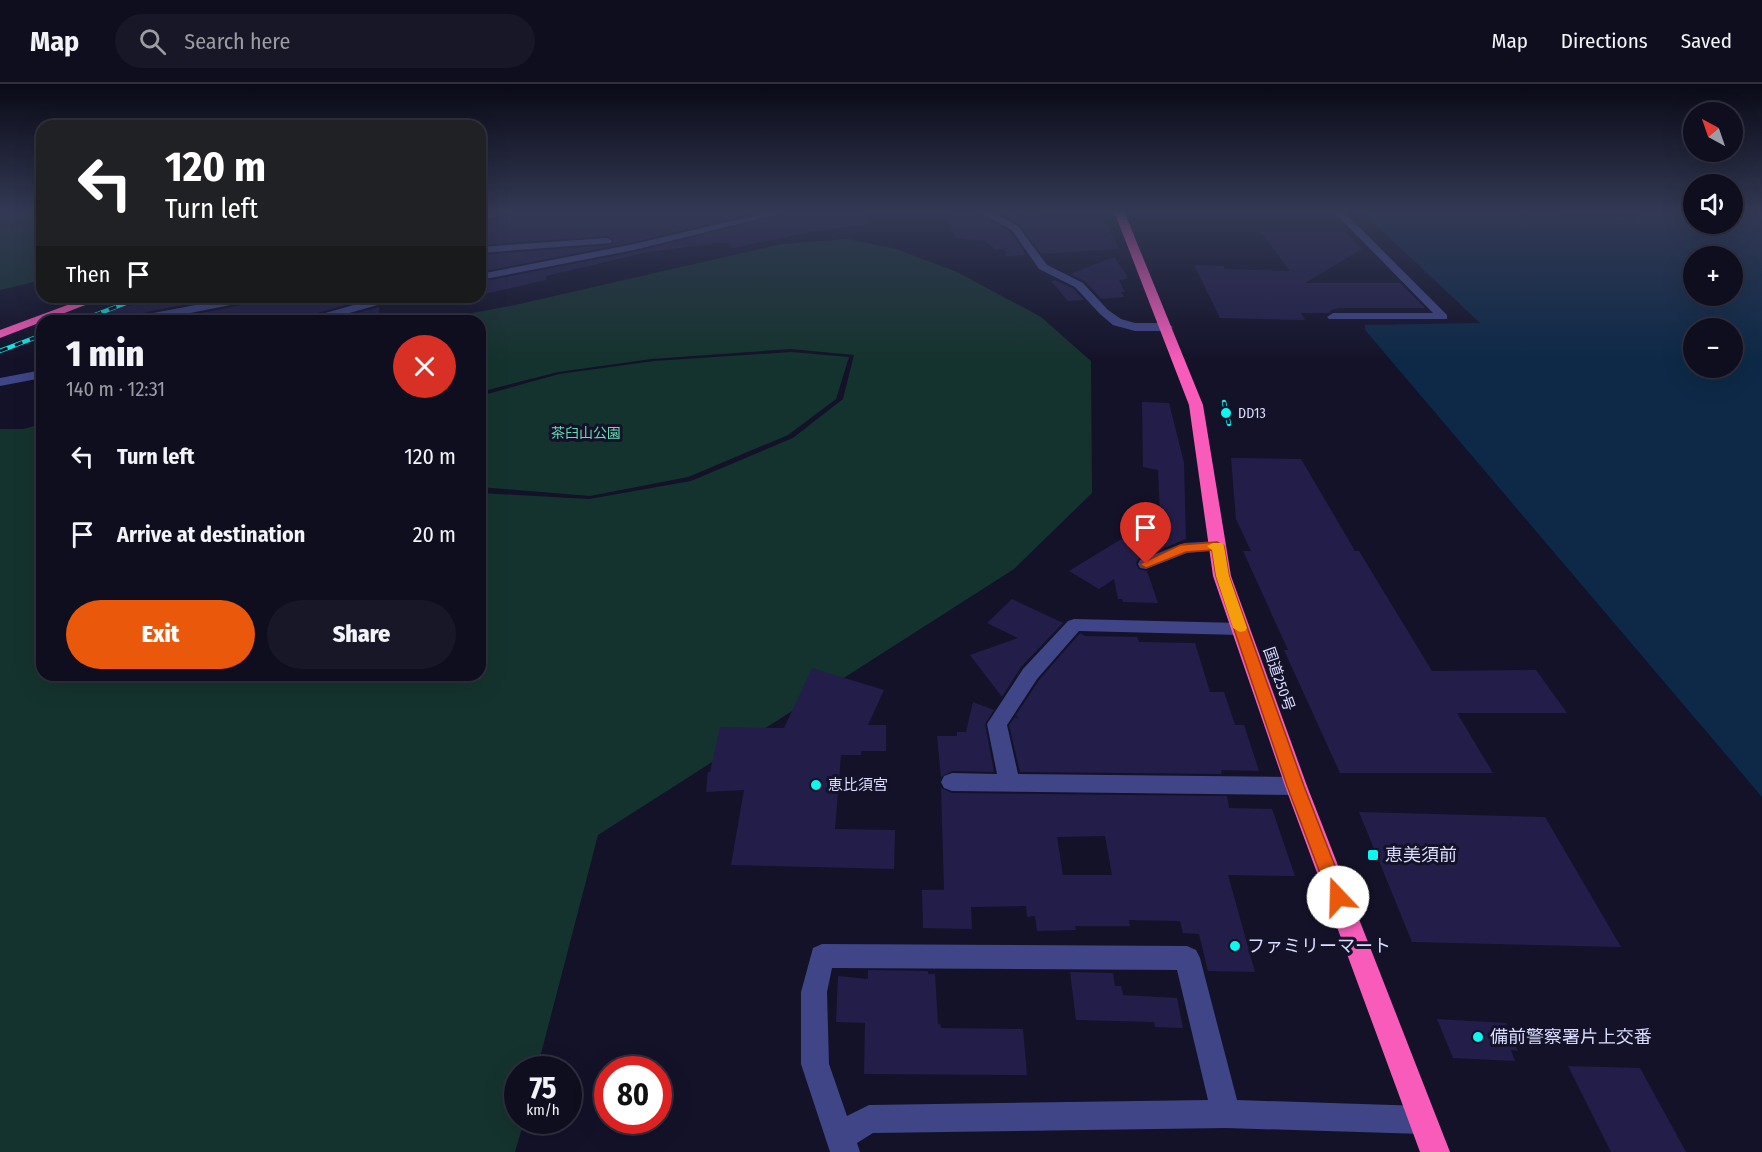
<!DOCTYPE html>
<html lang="en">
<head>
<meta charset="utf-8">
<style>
	:root { --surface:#0e0e1f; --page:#171728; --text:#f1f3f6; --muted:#9b9ca4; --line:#2e2e3d; --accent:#ea580c }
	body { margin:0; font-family:"Fira Sans Condensed","Noto Sans JP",sans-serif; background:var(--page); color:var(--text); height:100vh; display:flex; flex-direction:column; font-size:22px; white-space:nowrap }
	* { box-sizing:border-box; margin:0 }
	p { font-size:20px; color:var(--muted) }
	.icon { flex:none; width:33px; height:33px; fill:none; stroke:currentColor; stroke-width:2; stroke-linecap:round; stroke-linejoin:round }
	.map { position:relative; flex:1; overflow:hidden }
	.sheet { position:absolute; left:36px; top:231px; width:450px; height:366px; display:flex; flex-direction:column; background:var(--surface); border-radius:18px; box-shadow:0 6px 24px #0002,0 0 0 2px var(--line) }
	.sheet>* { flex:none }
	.top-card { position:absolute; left:36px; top:36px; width:450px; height:183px; border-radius:18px; box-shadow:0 6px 24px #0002,0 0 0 2px var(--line); background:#202124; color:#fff; overflow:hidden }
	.needle { width:39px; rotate:320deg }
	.fabs { position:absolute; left:1683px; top:18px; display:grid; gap:12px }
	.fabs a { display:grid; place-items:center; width:60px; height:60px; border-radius:50%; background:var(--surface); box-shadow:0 6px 24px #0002,0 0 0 2px var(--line); font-size:30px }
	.speed { position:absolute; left:504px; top:972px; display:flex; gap:12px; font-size:30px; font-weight:700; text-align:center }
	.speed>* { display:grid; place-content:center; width:78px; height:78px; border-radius:50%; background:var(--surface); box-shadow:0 6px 24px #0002,0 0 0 2px var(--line); line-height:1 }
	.speed small { font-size:15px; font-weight:400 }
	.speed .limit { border:9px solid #d22; background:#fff; color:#111 }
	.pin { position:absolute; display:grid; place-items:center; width:51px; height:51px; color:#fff; margin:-62px -26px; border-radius:50% 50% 50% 0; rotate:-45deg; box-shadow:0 0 6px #0007 }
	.pin .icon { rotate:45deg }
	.me { position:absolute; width:66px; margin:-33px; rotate:339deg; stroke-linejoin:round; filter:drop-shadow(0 0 4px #0008) }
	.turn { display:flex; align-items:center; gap:21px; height:126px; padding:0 30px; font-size:27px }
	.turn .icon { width:78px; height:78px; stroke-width:2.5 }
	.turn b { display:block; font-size:42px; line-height:51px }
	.then { display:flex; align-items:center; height:57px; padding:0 30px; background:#0003; gap:12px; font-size:22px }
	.round { display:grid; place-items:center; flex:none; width:63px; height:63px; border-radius:32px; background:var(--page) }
	.headline { display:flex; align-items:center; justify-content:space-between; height:102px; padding:0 30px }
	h1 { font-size:36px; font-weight:800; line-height:45px }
	.cta { display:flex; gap:12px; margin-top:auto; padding:12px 30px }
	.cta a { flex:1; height:69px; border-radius:36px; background:var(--accent); color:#fff; font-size:24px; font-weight:800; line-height:69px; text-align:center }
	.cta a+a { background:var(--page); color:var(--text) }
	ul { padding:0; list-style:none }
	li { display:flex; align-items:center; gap:18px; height:78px; padding:0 30px }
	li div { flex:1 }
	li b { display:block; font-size:22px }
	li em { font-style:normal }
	header { display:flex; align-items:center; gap:36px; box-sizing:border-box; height:84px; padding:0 30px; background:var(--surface); border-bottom:2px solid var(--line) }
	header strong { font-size:28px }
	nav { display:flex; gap:33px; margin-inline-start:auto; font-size:21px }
	.search { width:420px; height:54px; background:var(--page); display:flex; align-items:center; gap:15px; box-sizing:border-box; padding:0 21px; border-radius:33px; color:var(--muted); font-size:22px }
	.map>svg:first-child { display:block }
	.green { fill:#15332e }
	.water { fill:#0d2947; fill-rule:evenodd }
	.building { fill:#221e49; fill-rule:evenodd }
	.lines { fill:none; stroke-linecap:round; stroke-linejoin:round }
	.minor { fill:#3f4586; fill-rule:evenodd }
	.highway { fill:#f95bbb; fill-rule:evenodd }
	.rail-casing { stroke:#0ff6ef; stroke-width:4.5 }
	.rail { stroke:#131229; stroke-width:3; stroke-dasharray:8; stroke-linecap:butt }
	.route { fill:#ea580c; stroke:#983908; stroke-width:1.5 }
	.slow { fill:#f59e0b }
	.poi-dot { fill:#0ff6ef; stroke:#131229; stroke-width:2 }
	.labels { text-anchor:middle; stroke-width:6; stroke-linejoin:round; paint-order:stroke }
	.far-poi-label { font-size:14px; fill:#dbdcfe; stroke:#131229; text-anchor:start }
	.far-park-label { font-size:14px; fill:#69dcb1; stroke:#131229 }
	.street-label { font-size:15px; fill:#dbdcfe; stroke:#131229 }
	.poi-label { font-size:15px; fill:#dbdcfe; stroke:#131229; text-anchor:start }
	.near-poi-label { font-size:18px; fill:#dbdcfe; stroke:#131229; text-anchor:start }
</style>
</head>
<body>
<header>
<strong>Map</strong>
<div class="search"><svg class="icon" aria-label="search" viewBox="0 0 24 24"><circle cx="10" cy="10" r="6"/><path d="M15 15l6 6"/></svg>Search here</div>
<nav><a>Map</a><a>Directions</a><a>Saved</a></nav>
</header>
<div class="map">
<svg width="1762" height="1068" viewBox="0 0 1762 1068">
	<rect width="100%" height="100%" fill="#131229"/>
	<!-- green -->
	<g class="green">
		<polygon points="0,127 42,127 42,196 0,206"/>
		<polygon points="847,155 896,165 957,188 1041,233 1091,277 1092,409 1014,485 598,751 537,985 518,986 518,1036 524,1037 515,1068 0,1068 0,345 23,345 42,340 42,591 480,591 480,409 589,415 691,397 793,354 843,315 854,271 791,265 652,275 558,288 480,308 480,237 428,237 515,221 782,160"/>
		<polygon points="791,268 849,273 836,315 788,351 688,393 590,412 480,403 480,312 559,290 654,277"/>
	</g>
	<!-- water -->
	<path class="water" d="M1361 127H1545L1636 135 1633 127H1693L1694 140H1732L1733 127H1762V713L1365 246V241L1480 239ZM1694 172H1732V212H1694ZM1694 244H1732V284H1694Z"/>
	<!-- building -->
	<g class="building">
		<polygon points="517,127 764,127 634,158 480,188 480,171 611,161 614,158 607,152 480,161 480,139"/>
		<polygon points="793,127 868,127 869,140 815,147 733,164 727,158 648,168 546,192 546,196 480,211 480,198 634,168"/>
		<polygon points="943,127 975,127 1010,148 1026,171 1007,172 1004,165 996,166 985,157 956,154"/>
		<polygon points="994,127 1098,131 1099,135 1104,135 1119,165 1041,170 1020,141"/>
		<polygon points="1261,148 1345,148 1362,165 1305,199 1400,199 1425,224 1339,224 1331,226 1329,229 1301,229 1305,236 1220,234 1194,181 1223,182 1225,185 1290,187"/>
		<polygon points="1114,173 1128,193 1126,193 1127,195 1119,196 1125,208 1121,208 1124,213 1101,215 1085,197 1070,190"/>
		<polygon points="1055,196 1074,205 1084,216 1068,217 1051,197"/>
		<polygon points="172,213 207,213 209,216 132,231 124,237 101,237 100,228"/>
		<polygon points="270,213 374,213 303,233 300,237 162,237 256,218"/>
		<polygon points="379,223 379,230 354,237 329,237"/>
		<polygon points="1142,318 1169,319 1184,379 1186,455 1139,474 1136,479 1138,485 1147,487 1158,519 1123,518 1122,515 1118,515 1114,495 1099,505 1069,487 1128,451 1133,454 1154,444 1156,430 1160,431 1158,386 1143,383"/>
		<polygon points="1231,374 1301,375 1355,467 1359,467 1432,587 1536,586 1567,629 1457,629 1493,689 1340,689 1284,566 1288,566 1243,467 1251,467 1236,435"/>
		<polygon points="1012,515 1063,539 1021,583 1002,613 970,571 1018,554 987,539"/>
		<polygon points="1080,549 1085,552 1137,553 1139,558 1195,559 1210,608 1224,608 1235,641 1244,641 1259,687 1221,686 1222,690 1020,688 1009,641 1015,633 1019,635 1016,631 1039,596"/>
		<polygon points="812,584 884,606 868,641 886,641 886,667 861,667 861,671 841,671 835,745 895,746 894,785 731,781 744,706 706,708 708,688 710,688 720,643 784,644"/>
		<polygon points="973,618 994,626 985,640 994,688 952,687 941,693 937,652 957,652 957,648 966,648"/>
		<path d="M941 704 952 709 1227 712 1229 724 1272 725 1295 792 1228 791 1255 888 1208 887 1199 850 1183 849 1180 837 1129 836 1130 842H1075L1076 846 1037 847 1035 832 1027 833 1026 822 971 823 972 845 923 844 922 806H944ZM1105 752 1112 791H1063L1057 753Z"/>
		<polygon points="1359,728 1545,733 1621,863 1412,858"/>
		<polygon points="868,886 928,887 928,890 935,890 938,940 940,940 941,944 1023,945 1027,991 864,990 865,939 836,938 838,892 868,895"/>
		<polygon points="1070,888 1113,889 1115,902 1121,902 1123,911 1177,914 1183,944 1155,943 1154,938 1076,936"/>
		<polygon points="1437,935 1506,939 1518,967 1511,966 1515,977 1453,974"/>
		<polygon points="1568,982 1640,984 1686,1068 1611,1068"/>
	</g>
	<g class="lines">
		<!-- minor -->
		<g class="minor">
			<polygon points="497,127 515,127 480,137 480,131"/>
			<polygon points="774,127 791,127 634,166 480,196 480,190 634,160"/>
			<polygon points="977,127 989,127 1018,142 1047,181 1083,199 1108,226 1121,235 1135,239 1167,239 1173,243 1167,247 1135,247 1113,241 1100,230 1075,203 1039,185 1012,146"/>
			<polygon points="1333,127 1343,127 1447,231 1447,235 1329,235 1327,233 1333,229 1433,229"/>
			<polygon points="607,154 612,157 611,159 480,169 480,163"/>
			<polygon points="238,213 262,213 256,216 150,237 126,237 132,233"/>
			<polygon points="382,213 401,213 399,215 321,237 302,237 304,235"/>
			<polygon points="42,286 42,294 0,302 0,294"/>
			<polygon points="1217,457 1223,458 1225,462 1223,466 1187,469 1146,485 1140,484 1138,480 1140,476 1184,459"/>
			<polygon points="1074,535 1241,539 1247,541 1250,545 1247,549 1241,551 1079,547 1037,595 1007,641 1018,690 1296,693 1304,696 1307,702 1304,708 1296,711 952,707 944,704 941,698 944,692 952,689 997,690 987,640 1023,585 1068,537"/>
			<path d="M822 860 1187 862 1196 866 1200 874 1237 1016 1423 1022 1433 1026 1437 1036 1433 1046 1423 1050 1226 1044 873 1049 857 1059 860 1068H830L801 980V908L813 864ZM832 884 1177 886 1208 1016 869 1021 847 1032 829 980 827 908Z"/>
		</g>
		<!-- highway -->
		<g class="highway">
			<polygon points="1114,127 1124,127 1203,321 1231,492 1307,702 1450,1068 1420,1068 1285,702 1213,492 1189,321"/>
			<polygon points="89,213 106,213 0,254 0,246"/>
		</g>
		<defs>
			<g id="rail">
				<polyline points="79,237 142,213"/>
				<polyline points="0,267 42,251"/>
				<polyline points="1224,318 1229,340"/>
			</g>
		</defs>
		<!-- rail casing -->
		<use href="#rail" class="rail-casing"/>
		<!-- rail -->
		<use href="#rail" class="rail"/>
	</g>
	<!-- sky -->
	<linearGradient id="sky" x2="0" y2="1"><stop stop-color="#0a0a17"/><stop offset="0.46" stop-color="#333954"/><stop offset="1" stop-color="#333954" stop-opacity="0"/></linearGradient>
	<rect width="1762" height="277" fill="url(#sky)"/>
	<!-- route -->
	<polygon class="route" points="1217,458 1224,462 1229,492 1304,702 1347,813 1345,819 1338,821 1332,819 1329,813 1287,702 1216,492 1212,466 1186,468 1146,484 1140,480 1180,461"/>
	<!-- slow -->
	<polygon class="slow" points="1213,459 1222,459 1224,462 1229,492 1247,544 1245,547 1240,548 1233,544 1216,492 1212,466 1207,462"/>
	<!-- markers -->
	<g class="poi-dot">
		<circle cx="1226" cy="329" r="6"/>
		<circle cx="816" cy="701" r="6"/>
		<rect x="1367" y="765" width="12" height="12" rx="3"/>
		<circle cx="1235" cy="862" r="6"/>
		<circle cx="1478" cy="953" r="6"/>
	</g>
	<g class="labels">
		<!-- far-poi labels -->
		<g class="far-poi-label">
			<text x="1238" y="334">DD13</text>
		</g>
		<!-- far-park labels -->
		<g class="far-park-label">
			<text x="586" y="354">茶臼山公園</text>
		</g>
		<!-- street labels -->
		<g class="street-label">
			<text transform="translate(1279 595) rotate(71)" y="5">国道250号</text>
		</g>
		<!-- poi labels -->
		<g class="poi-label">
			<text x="828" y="706">恵比須宮</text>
		</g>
		<!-- near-poi labels -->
		<g class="near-poi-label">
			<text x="1385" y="777">恵美須前</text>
			<text x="1247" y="868">ファミリーマート</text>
			<text x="1490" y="959">備前警察署片上交番</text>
		</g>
	</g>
</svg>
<div class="fabs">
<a><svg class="needle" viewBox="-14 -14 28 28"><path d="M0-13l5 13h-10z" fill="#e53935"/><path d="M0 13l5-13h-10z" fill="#9b9ca4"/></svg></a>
<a><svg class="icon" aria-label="sound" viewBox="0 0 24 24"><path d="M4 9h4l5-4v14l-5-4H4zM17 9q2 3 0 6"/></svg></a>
<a>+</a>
<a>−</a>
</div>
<div class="speed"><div>75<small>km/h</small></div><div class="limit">80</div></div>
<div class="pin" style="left:1146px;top:480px;background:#d93025"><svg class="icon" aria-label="arrive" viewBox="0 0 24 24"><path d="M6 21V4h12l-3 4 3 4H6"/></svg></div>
<svg class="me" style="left:1338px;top:813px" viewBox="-20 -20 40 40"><circle r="19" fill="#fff"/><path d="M0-13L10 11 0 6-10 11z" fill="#ea580c"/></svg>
<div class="top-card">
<div class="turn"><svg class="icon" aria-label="left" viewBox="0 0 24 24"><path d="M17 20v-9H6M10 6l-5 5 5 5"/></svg><div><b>120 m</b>Turn left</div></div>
<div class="then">Then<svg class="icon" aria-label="arrive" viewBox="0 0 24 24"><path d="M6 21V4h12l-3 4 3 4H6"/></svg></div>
</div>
<section class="sheet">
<div class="headline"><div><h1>1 min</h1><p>140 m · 12:31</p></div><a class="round" style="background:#d93025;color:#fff"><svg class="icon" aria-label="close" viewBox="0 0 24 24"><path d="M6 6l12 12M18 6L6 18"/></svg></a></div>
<ul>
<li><svg class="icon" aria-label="left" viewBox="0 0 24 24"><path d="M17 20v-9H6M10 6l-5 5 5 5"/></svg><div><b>Turn left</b></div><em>120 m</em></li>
<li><svg class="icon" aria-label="arrive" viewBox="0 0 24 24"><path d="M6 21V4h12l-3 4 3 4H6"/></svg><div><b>Arrive at destination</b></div><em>20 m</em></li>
</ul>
<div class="cta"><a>Exit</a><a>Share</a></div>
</section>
</div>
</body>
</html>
